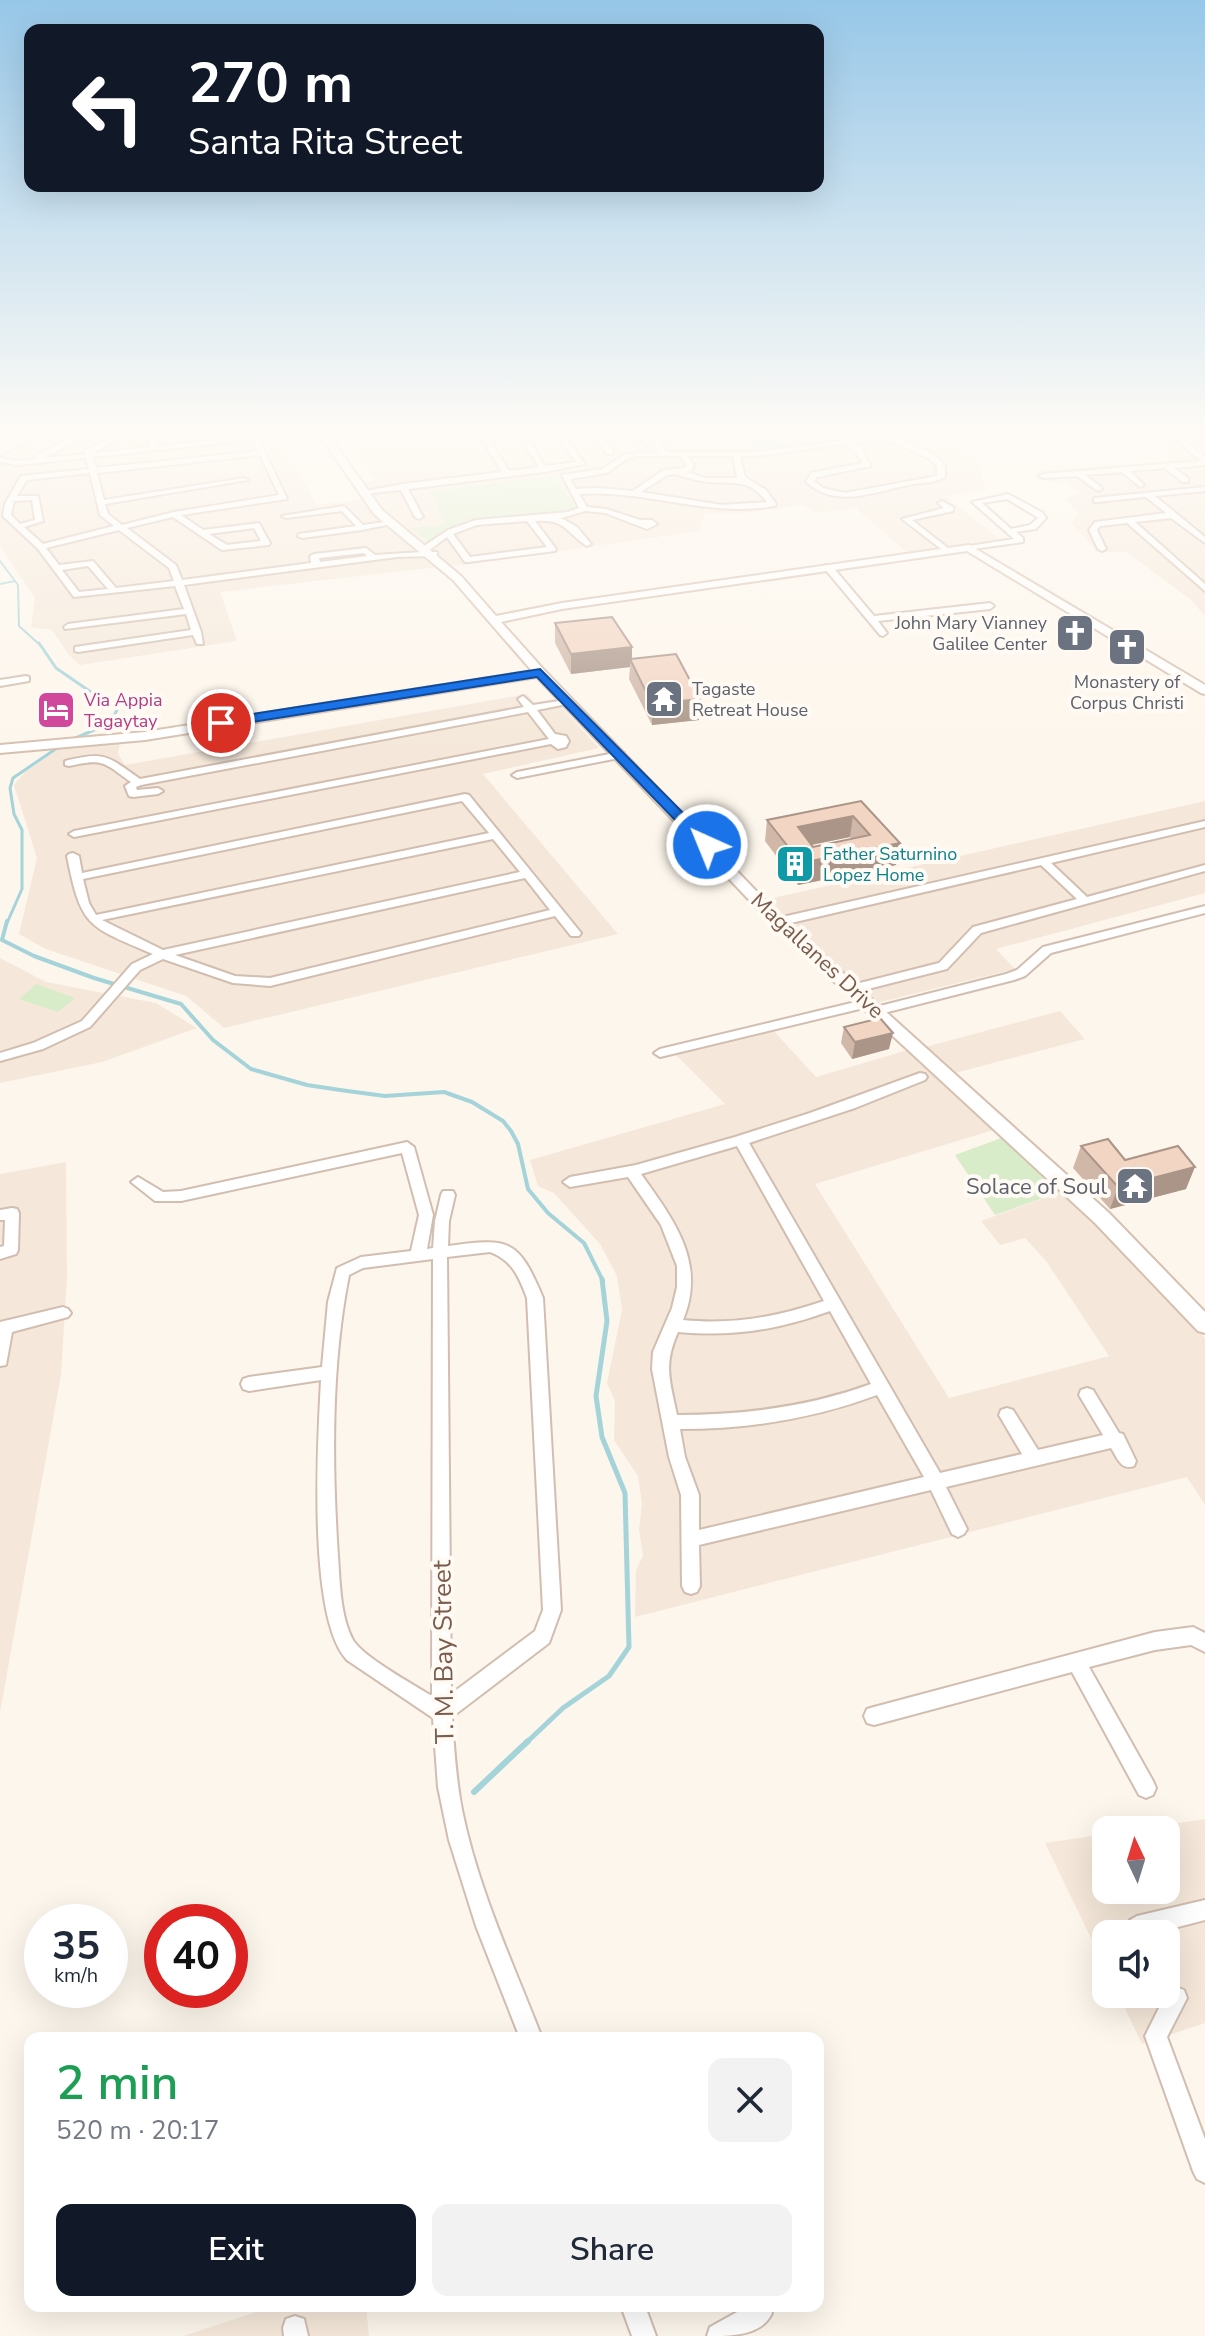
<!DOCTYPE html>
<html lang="en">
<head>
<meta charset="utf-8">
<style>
	:root { --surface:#fff; --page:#f2f2f3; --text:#1f2937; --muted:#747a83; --accent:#111827 }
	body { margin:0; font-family:"Nunito Sans",sans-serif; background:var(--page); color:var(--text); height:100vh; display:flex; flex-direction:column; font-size:30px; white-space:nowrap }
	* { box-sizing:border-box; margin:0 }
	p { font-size:26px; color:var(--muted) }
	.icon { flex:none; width:44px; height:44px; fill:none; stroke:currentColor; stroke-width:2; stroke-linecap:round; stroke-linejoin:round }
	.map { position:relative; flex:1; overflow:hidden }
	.drawer { position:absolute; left:24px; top:2032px; width:800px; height:280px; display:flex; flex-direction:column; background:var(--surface); border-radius:16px; box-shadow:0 8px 32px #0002 }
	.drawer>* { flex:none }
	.guide { position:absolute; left:24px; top:24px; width:800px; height:168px; border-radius:16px; box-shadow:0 8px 32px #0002; background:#111827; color:#fff; overflow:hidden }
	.needle { width:52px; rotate:356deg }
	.buttons { position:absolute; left:1092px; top:1816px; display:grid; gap:16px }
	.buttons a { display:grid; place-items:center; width:88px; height:88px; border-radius:16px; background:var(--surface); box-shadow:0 8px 32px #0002; font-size:40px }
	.speed { position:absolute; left:24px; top:1904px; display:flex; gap:16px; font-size:40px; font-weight:700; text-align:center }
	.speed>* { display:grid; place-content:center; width:104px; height:104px; border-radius:50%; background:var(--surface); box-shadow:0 8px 32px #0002; line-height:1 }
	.speed small { font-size:20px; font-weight:400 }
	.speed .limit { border:12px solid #d22; background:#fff; color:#111 }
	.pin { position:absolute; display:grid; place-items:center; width:68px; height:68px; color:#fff; margin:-34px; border:4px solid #fff; border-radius:50%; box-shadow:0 2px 8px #0007 }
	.me { position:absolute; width:88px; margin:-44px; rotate:316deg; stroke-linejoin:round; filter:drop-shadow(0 0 6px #0008) }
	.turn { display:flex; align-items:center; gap:28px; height:168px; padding:0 32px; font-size:36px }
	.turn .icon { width:104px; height:104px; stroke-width:2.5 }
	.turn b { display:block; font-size:56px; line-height:68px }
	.round { display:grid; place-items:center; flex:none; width:84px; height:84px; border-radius:16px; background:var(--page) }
	.overview { display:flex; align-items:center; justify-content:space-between; height:136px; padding:0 32px }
	h1 { font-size:48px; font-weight:600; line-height:60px; color:#1e9e55 }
	.cta { display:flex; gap:16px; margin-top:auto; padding:16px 32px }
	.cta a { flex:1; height:92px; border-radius:16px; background:var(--accent); color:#fff; font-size:32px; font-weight:600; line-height:92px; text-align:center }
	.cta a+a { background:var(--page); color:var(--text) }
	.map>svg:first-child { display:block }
	.residential { fill:#f5e8da; fill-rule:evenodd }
	.green { fill:#d8ecc9 }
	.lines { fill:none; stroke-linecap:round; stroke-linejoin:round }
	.stream-far4 { stroke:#a5d3da; stroke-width:2 }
	.stream-far3 { stroke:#a5d3da; stroke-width:3 }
	.stream-far2 { stroke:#a5d3da; stroke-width:4 }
	.stream-far1 { stroke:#a5d3da; stroke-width:5 }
	.stream { stroke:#a5d3da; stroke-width:6 }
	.street-casing { stroke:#d1beb0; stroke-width:4 }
	.secondary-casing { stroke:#d6c0b0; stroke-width:4 }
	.street { fill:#fff; fill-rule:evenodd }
	.secondary { fill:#fff; fill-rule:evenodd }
	.wall { fill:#d1b7a8; fill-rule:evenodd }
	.shaded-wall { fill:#aa9588 }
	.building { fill:#f3d5c3; stroke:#aa9588; stroke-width:2; fill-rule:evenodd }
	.route { fill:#1a73e8; stroke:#114b97; stroke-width:2 }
	.labels { text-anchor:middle; stroke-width:8; stroke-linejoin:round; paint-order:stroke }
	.far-worship-label { font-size:18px; fill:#5b616d; stroke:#fffaf3; text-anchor:end }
	.far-hotel-label { font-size:18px; fill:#b23c85; stroke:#fffaf3; text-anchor:start }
	.far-culture-label { font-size:18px; fill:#0d838f; stroke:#fffaf3; text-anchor:start }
	.street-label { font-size:22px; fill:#7a5c4d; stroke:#fffaf3 }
	.worship-label { font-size:22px; fill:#5b616d; stroke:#fffaf3; text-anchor:end }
	.near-street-label { font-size:26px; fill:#7a5c4d; stroke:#fffaf3 }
</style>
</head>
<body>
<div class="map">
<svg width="1205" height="2336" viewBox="0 0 1205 2336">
	<rect width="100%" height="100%" fill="#fdf6ec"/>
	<!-- residential -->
	<g class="residential">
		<polygon points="77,427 281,427 287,441 281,442 317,505 364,499 439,567 220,592 237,641 80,665 69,655 52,630 31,627 35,598 0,546 0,457"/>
		<path d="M408 427H735L751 449 920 428 979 463 985 489 945 496 1000 539 908 553 855 508 815 513 803 505 743 513H705L699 531 450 567 382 511 359 483 376 480 343 435ZM553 476 558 514 446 524 431 492Z"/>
		<polygon points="1140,427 1205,427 1205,616 1190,599 1127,552 1098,552 1071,523 1078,513 1065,499 1080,492 1067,481 1046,482 1033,471 1174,460"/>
		<polygon points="527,694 534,703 554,699 599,748 483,774 618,934 224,1028 186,996 46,949 19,934 37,858 14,785 25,772 58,749 120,743 118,754 125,765"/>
		<polygon points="1205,801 1205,893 996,949 1015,969 876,1003 764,900"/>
		<polygon points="0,958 46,982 156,1003 197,1028 102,1062 0,1083"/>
		<polygon points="1060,1011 1085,1039 955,1073 925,1047"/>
		<polygon points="772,1029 816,1077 911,1049 997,1129 815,1184 949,1398 1109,1356 1046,1261 1025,1238 1000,1245 981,1221 1063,1191 1205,1338 1205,1505 1187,1477 635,1617 636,1570 643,1556 639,1529 642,1504 638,1476 614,1440 615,1401 607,1383 622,1310 617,1276 600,1244 554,1193 538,1186 530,1160 725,1104 672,1051"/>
		<polygon points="66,1162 67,1278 61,1375 0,1712 0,1174"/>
		<polygon points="1205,1819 1205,2023 1142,2044 1118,1994 1166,1994 1166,1934 1106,1934 1106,1969 1045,1843 1106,1834 1106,1890 1166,1890 1166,1830 1134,1830"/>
		<polygon points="274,2306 366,2306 369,2336 183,2336"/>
	</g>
	<!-- green -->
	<g class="green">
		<polygon points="735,427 919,427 920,428 751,449"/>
		<path d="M553 476 576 508C523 526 482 507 428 541L411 529 445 524 431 491Z"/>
		<polygon points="36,984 75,998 58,1012 19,999"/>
		<polygon points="1004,1137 1063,1191 995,1215 955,1155"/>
	</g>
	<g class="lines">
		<!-- stream-far4 -->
		<g class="stream-far4">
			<polyline points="0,455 68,427"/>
			<polyline points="0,561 18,585 19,626 40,645"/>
			<polyline points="0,584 15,581"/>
		</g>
		<!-- stream-far3 -->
		<g class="stream-far3">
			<polyline points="39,643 56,668 117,710 110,723 71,740"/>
			<polyline points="7,923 22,889 22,830 14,814 10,788 13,778 60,746"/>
		</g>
		<!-- stream-far2 -->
		<polyline class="stream-far2" points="7,921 2,940 34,956 94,978 181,1004 213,1040 251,1069 307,1085 340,1090 385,1096 444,1092 472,1102 503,1121 511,1131 518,1144 528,1189 548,1213 584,1243 603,1281"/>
		<!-- stream-far1 -->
		<polyline class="stream-far1" points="526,1743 563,1708 609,1676 629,1647 625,1493 602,1437 596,1396 607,1321 602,1279"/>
		<!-- stream -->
		<polyline class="stream" points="474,1792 528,1741"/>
		<defs>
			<g id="street">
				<path d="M100 427H117L94 433 43 458 85 454V450L113 437 116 441 92 453 150 447 147 427H154L157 446 253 436V427H260L262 436 259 439 287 499 181 515 203 530 259 523 270 543 269 545 222 550 173 517 127 528 176 565 182 580 311 563 310 556 314 554 366 548 375 555 422 552 421 548 448 530 476 520 568 512 579 508 562 475 602 469 626 454 659 452 644 430 648 428 667 452H756L841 441 844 438 848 440 888 435 934 454 945 466V477C934 484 921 482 908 485 874 492 836 509 806 482L811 473 863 463 855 452 845 444 756 456H740L745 477 766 490 776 504 775 506C708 518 645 489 579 494L587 507 606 509 640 520H652L657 524 647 529 605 513 585 511 561 518 577 527 591 544 587 546C565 532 567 519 535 521L556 549 555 551 468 562H465L447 537 427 552H437V556H434L397 557 184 585 201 632 203 644H197L193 635 78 652 75 651V647L191 630 186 614 65 629 64 627 68 624 184 609 175 586 74 597 38 549 3 516 5 504 21 476 89 469 86 458 16 465 0 462V458L16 461 37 459 36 455 89 429ZM884 439 928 458 937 466V476L845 493 823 488 814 481 817 477 871 466 861 448 853 443ZM253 440 258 451 96 468 93 457ZM260 455 279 495 174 512 122 525 108 514 105 504 248 480 244 478 104 500 97 473ZM639 456H680L686 464V467L662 471 633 491 599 488 576 489 570 479 607 473 628 458ZM687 456H733L737 478H706L686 472 692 471 694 464ZM90 473 100 515 114 526 43 544 24 527 43 521 38 496H17L27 480ZM675 474C686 477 697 481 708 482 735 485 748 477 767 502L722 505 641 492 667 475ZM32 500 35 520 20 524 11 515 14 501ZM527 521 547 547 470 557 453 534 477 525ZM254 528 261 541 227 545 209 534ZM119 530 169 568 174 581 116 588 93 561 59 565 46 548ZM364 553 367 556 320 562 319 558ZM88 566 108 589 79 592 62 570Z"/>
				<polygon points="474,427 481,427 509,471 539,467 514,427 521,427 545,466 576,462 551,427 558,427 585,464 544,472 408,489 423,517 419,519 415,517 401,490 364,494 360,492 403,484 502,472"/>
				<polygon points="587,427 594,427 613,450 613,454 607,454"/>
				<polygon points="625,427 632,427 647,450 641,450"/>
				<polygon points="1160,427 1168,427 1205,457 1205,465 1174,468 1188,478 1188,482 1182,482 1165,468 1130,471 1144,485 1140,487 1122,472 1085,475 1101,487 1102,489 1098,491 1077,476 1043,478 1039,476 1043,474 1201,461"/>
				<polygon points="1200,427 1205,427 1205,431"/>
				<polygon points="1205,487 1205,491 1155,496 1205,537 1205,543 1171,518 1135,522 1205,584 1205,591 1127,523 1100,526 1097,530 1106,549 1102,551 1098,549 1089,530 1095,522 1166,513 1146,497 1097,502 1094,502 1094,498"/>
				<path d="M1008 494 1043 513 1046 518 1036 529 1016 532 1023 538V542L966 550V546H969L1014 539 972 502ZM1007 499 1037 517 1038 518 1030 525 1011 529 982 503Z"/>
				<polygon points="942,501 953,507 953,511 912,520 948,548 949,550 945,552 902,519 944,508 938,503"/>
				<polygon points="344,506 363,525 392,521 396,523 362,530 302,538 298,536 299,534 356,526 342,511 286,518 282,516"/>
				<polygon points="825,565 831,565 874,616 990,603 994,606 990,609 878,621 887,633 883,636 880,635 825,569"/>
				<polygon points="26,676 29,677 29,681 0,686 0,680"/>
				<path d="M523 696 533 705 572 699V703L537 710 555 734 566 736 569 741 566 747 558 749 551 744 74 837 69 834 74 831 549 739 528 712 141 785 136 787 137 790 158 788 163 791 158 794 133 797 129 796 125 786 131 782C103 762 104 758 69 766L65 765V761C106 751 107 756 140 779L524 707 518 699Z"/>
				<polygon points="620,752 624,753 624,757 517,778 512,775 517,772"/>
				<path d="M465 794 469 795 581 933 579 936H571L555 916 270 986 233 983 163 959 140 970 90 1027 43 1049 0 1061V1053L33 1043 82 1021 132 964 153 954C87 926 81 927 67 856L69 854 73 853 79 856 82 873ZM462 801 489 833 96 915 89 903 83 879ZM493 839 520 872 163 950 102 920ZM525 878 550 910 270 978 235 976 175 955Z"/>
				<polygon points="1205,821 1205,827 1051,863 1087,897 1205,865 1205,871 981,933 947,969 852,993 848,992 846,989 848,986 939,963 973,927 1077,899 1041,865 778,926 772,922 778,918"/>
				<polygon points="1205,906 1205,913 1051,953 1025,976 1014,980 876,1015 870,1011 872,1008 1006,974 1017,970 1043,947"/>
				<polygon points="868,999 872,1000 874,1003 872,1006 660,1057 654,1053 660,1049"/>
				<path d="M920 1073 925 1074 927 1077 925 1080 855 1108 749 1143 940 1473 1022 1454 999 1415 1001 1410 1007 1408 1013 1410 1038 1450 1103 1435 1079 1395 1081 1390 1087 1388 1093 1390 1119 1433 1123 1434 1136 1461 1134 1466C1121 1471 1117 1457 1111 1448L946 1487 967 1529 964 1534 958 1537 952 1534 931 1490 699 1545 700 1586 697 1592 691 1594 685 1592 682 1586 681 1495 669 1457 652 1369 653 1352 672 1308 677 1287V1266L661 1225 628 1177 570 1187 563 1182 570 1177 636 1165 735 1137 810 1113ZM737 1146 824 1301C777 1317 733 1325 683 1320 707 1262 673 1219 641 1174ZM830 1311 871 1384C808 1407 744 1415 677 1415 670 1381 663 1365 678 1332 734 1337 777 1330 830 1311ZM877 1395 924 1477 699 1530V1495L685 1457 680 1429C748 1429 813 1419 877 1395Z"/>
				<path d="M407 1142 414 1147 433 1215 427 1249 433 1248 435 1221 441 1195 443 1191H453L455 1195 449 1221 448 1246C509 1238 518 1238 543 1298L561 1610 549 1643 452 1717C454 1748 456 1779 462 1810 478 1889 513 1963 542 2038H520L476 1926 449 1840 438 1787 433 1718 347 1660C307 1618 318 1439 321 1380L249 1391 243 1389 241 1384 243 1379 249 1377 322 1367 328 1302 337 1268 361 1257 411 1251 419 1215 402 1153 181 1201H155L131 1182 138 1177 163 1192 181 1191ZM490 1252C513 1261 519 1277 527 1298L543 1610 535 1631 451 1694 447 1257ZM433 1259 432 1696C414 1685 363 1657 353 1640 340 1616 340 1582 338 1556 332 1464 331 1366 349 1275L363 1268Z"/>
				<polygon points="12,1208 17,1209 19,1213 18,1250 16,1254 0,1259 0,1247 4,1246 5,1220 0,1220 0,1210"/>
				<polygon points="63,1307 68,1309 71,1313 68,1317 12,1332 6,1365 0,1366 0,1322"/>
				<polygon points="1193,1627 1205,1633 1205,1652 1191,1645 1155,1650 1089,1667 1153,1781 1156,1788 1153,1795 1146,1798 1139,1795 1072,1672 874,1725 867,1723 864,1716 867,1709 874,1707 1155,1632"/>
				<polygon points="1205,1900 1205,1920 1151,1934 1129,1934 1126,1927 1130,1920 1137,1916"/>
				<polygon points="1176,1987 1184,1990 1187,1998 1167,2037 1205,2139 1205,2183 1197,2179 1193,2171 1145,2036 1168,1990"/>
				<polygon points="621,2306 645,2306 656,2336 632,2336"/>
				<path d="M748 2306H769L772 2313C762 2336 730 2336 707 2336L710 2327Z"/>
				<polygon points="295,2316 304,2319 308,2336 284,2336 283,2328 286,2319"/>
			</g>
			<polygon id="secondary" points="314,427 323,427 382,510 461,576 496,616 562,603 969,545 1205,685 1205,694 1201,693 967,551 562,609 501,622 544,670 783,919 1109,1213 1205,1312 1205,1333 1198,1331 1095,1223 773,925 537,677 145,740 0,753 0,745 145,732 532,671 453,580 374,514"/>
		</defs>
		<!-- street casing -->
		<use href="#street" class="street-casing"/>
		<!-- secondary casing -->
		<use href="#secondary" class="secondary-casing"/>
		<!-- street -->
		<use href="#street" class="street"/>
		<!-- secondary -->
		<use href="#secondary" class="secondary"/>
	</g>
	<!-- wall -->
	<g class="wall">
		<polygon points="555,623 632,647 632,659 699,720 652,725 629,679 630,667 571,674 555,643"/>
		<path d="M861 801 900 843 896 865 798 885 765 841 767 820ZM850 837 852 839 813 847 812 845Z"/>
		<polygon points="844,1027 889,1049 852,1059 841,1043"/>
		<polygon points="1081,1146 1125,1160 1186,1189 1110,1209 1073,1168"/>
	</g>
	<!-- shaded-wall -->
	<g class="shaded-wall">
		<polygon points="632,647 632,663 630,659 630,667 571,674 571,654"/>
		<polygon points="700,699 699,720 652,725 652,704"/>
		<polygon points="853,816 850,837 795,848 798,827"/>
		<polygon points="900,843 896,865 798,885 801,863"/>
		<polygon points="893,1033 889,1049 852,1059 855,1042"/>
		<polygon points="1195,1167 1186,1189 1110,1209 1118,1187"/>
	</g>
	<!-- building -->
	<g class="building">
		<polygon points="612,617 632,647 571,654 555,623"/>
		<polygon points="676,654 700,699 652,704 630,659"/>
		<path d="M861 801 900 843 801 863 767 820ZM853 816 870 835 813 847 798 827Z"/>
		<polygon points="880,1018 893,1033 855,1042 844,1027"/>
		<polygon points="1108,1139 1125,1160 1178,1146 1195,1167 1118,1187 1081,1146"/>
	</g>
	<!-- sky -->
	<linearGradient id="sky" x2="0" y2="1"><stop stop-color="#97c7e8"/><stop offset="0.57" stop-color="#fefbf6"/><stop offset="1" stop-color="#fefbf6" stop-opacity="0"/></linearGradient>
	<rect width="1205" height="755" fill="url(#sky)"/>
	<!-- route -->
	<polygon class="route" points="540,669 712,842 712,848 702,848 537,677 221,727 214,723 221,719"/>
	<!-- icons -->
	<defs>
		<symbol id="church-square" viewBox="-11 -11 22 22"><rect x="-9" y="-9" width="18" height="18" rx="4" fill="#6b7280" stroke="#fffaf3"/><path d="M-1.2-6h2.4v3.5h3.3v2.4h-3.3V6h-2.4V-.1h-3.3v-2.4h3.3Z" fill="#fff"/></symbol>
		<symbol id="temple-square" viewBox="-11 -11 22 22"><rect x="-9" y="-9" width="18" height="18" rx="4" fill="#6b7280" stroke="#fffaf3"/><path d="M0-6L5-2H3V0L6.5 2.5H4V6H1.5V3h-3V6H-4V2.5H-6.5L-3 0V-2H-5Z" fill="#fff"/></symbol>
		<symbol id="hotel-square" viewBox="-11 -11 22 22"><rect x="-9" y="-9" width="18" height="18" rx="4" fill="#d1479c" stroke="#fffaf3"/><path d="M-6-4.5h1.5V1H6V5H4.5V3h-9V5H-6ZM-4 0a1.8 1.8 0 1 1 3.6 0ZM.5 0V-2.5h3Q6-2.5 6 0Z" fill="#fff"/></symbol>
		<symbol id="building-square" viewBox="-11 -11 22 22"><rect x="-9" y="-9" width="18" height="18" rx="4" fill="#0f9aa8" stroke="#fffaf3"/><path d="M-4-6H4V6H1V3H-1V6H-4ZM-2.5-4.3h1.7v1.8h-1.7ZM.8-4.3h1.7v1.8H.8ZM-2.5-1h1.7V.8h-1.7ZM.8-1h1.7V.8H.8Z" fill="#fff"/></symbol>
	</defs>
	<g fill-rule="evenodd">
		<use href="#church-square" x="1053" y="611" width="44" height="44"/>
		<use href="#church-square" x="1105" y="625" width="44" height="44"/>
		<use href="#temple-square" x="642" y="677" width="44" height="44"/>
		<use href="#hotel-square" x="34" y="688" width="44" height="44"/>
		<use href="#building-square" x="773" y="842" width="44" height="44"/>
		<use href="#temple-square" x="1113" y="1164" width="44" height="44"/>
	</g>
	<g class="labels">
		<!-- far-worship labels -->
		<g class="far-worship-label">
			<text x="1047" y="629">John Mary Vianney<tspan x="1047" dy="21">Galilee Center</tspan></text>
			<text x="1127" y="688" text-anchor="middle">Monastery of<tspan x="1127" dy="21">Corpus Christi</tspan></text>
			<text x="692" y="695" text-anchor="start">Tagaste<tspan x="692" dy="21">Retreat House</tspan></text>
		</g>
		<!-- far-hotel labels -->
		<g class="far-hotel-label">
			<text x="84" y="706">Via Appia<tspan x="84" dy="21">Tagaytay</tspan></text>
		</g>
		<!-- far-culture labels -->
		<g class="far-culture-label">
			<text x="823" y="860">Father Saturnino<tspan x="823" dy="21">Lopez Home</tspan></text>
		</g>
		<!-- street labels -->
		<g class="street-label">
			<text transform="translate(818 955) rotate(43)" y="8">Magallanes Drive</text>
		</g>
		<!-- worship labels -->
		<g class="worship-label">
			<text x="1107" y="1194">Solace of Soul</text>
		</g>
		<!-- near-street labels -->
		<g class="near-street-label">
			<text transform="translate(443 1652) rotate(-91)" y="9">T. M. Bay Street</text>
		</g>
	</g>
</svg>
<div class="buttons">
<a><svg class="needle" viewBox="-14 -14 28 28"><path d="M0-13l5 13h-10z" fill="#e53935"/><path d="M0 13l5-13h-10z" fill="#747a83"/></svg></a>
<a><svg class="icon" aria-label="sound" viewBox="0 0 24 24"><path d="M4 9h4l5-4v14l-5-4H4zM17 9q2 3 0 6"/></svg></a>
</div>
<div class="speed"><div>35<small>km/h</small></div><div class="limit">40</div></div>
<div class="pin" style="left:221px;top:723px;background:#d93025"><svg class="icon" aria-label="arrive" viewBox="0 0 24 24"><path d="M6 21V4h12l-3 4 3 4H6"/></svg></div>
<svg class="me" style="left:707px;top:845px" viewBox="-20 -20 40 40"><circle r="17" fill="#1a73e8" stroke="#fff" stroke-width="3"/><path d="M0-11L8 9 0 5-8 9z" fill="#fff"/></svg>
<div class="guide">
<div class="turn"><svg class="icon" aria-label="left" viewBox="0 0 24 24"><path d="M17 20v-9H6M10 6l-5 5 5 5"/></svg><div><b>270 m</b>Santa Rita Street</div></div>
</div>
<section class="drawer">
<div class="overview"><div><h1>2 min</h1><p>520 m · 20:17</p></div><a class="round"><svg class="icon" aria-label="close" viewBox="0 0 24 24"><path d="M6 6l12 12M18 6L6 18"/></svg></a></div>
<div class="cta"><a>Exit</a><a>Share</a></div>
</section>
</div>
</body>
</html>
